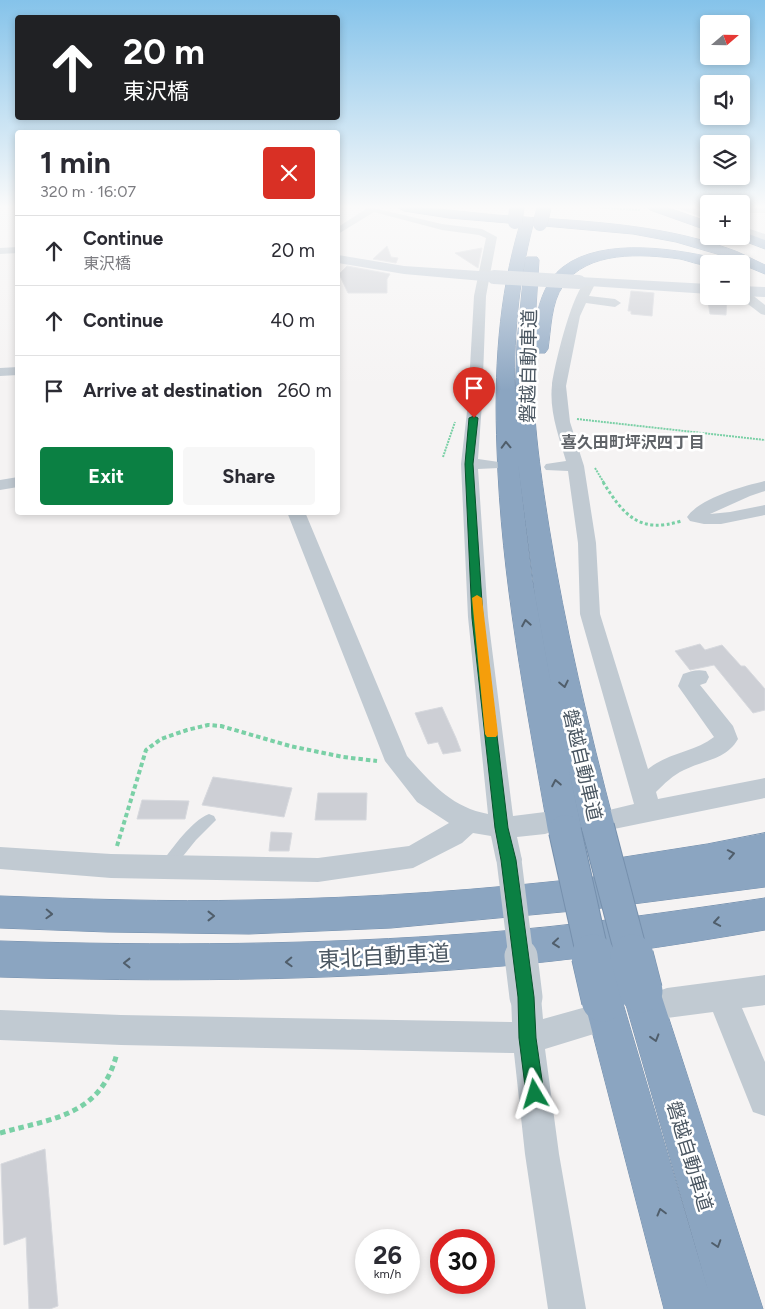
<!DOCTYPE html>
<html lang="en">
<head>
<meta charset="utf-8">
<style>
	:root { --surface:#fff; --page:#f7f7f7; --text:#2b2b33; --muted:#7c7c81; --line:#e1e1e2; --accent:#0b8043 }
	body { margin:0; font-family:Figtree,"Noto Sans JP",sans-serif; background:var(--page); color:var(--text); height:100vh; display:flex; flex-direction:column; font-size:19px; white-space:nowrap }
	* { box-sizing:border-box; margin:0 }
	p { font-size:16px; color:var(--muted) }
	.icon { flex:none; width:28px; height:28px; fill:none; stroke:currentColor; stroke-width:2; stroke-linecap:round; stroke-linejoin:round }
	.map { position:relative; flex:1; overflow:hidden }
	.sheet { position:absolute; left:15px; top:130px; width:325px; height:385px; display:flex; flex-direction:column; background:var(--surface); border-radius:5px; box-shadow:0 2px 8px #0003 }
	.sheet>* { flex:none }
	.banner { position:absolute; left:15px; top:15px; width:325px; height:105px; border-radius:5px; box-shadow:0 2px 8px #0003; background:#202124; color:#fff; overflow:hidden }
	.needle { width:32px; rotate:70deg }
	.controls { position:absolute; left:700px; top:15px; display:grid; gap:10px }
	.controls a { display:grid; place-items:center; width:50px; height:50px; border-radius:5px; background:var(--surface); box-shadow:0 2px 8px #0003; font-size:25px }
	.speed { position:absolute; left:355px; top:1229px; display:flex; gap:10px; font-size:25px; font-weight:700; text-align:center }
	.speed>* { display:grid; place-content:center; width:65px; height:65px; border-radius:50%; background:var(--surface); box-shadow:0 2px 8px #0003; line-height:1 }
	.speed small { font-size:12px; font-weight:400 }
	.speed .limit { border:8px solid #d22; background:#fff; color:#111 }
	.pin { position:absolute; display:grid; place-items:center; width:42px; height:42px; color:#fff; margin:-51px -21px; border-radius:50% 50% 50% 0; rotate:-45deg; box-shadow:0 0 5px #0007 }
	.pin .icon { rotate:45deg }
	.me { position:absolute; width:55px; margin:-28px; rotate:353deg; stroke-linejoin:round; filter:drop-shadow(0 0 4px #0008) }
	.turn { display:flex; align-items:center; gap:18px; height:105px; padding:0 25px; font-size:22px }
	.turn .icon { width:65px; height:65px; stroke-width:2.5 }
	.turn b { display:block; font-size:35px; line-height:42px }
	.round { display:grid; place-items:center; flex:none; width:52px; height:52px; border-radius:5px; background:var(--page) }
	.head { display:flex; align-items:center; justify-content:space-between; height:85px; padding:0 25px }
	h1 { font-size:30px; font-weight:700; line-height:38px }
	.cta { display:flex; gap:10px; margin-top:auto; padding:10px 25px }
	.cta a { flex:1; height:58px; border-radius:5px; background:var(--accent); color:#fff; font-size:20px; font-weight:700; line-height:58px; text-align:center }
	.cta a+a { background:var(--page); color:var(--text) }
	ul { padding:0; list-style:none }
	li { display:flex; align-items:center; gap:15px; height:70px; padding:0 25px; border-top:1px solid var(--line) }
	li div { flex:1 }
	li b { display:block; font-size:19px }
	li em { font-style:normal }
	.map>svg:first-child { display:block }
	.building { fill:#cdcfd5; stroke:#d7d9de }
	.lines { fill:none; stroke-linecap:round; stroke-linejoin:round }
	.highway-casing { stroke:#7690ad; stroke-width:1 }
	.path-far3 { stroke:#7ad0a6; stroke-width:2; stroke-dasharray:2 1; stroke-linecap:butt }
	.path-far2 { stroke:#7ad0a6; stroke-width:3; stroke-dasharray:3 2.5; stroke-linecap:butt }
	.path-far1 { stroke:#7ad0a6; stroke-width:4; stroke-dasharray:4.5 3; stroke-linecap:butt }
	.path { stroke:#7ad0a6; stroke-width:5; stroke-dasharray:5.5 4; stroke-linecap:butt }
	.lane { fill:#c1cad2; fill-rule:evenodd }
	.street { fill:#c1cad2; fill-rule:evenodd }
	.secondary { fill:#c1cbd6; fill-rule:evenodd }
	.highway { fill:#8ba5c1; fill-rule:evenodd }
	.highway-bridge-far2-casing { stroke:#7690ad; stroke-width:15; stroke-linecap:butt }
	.highway-bridge-far1-casing { stroke:#7690ad; stroke-width:34; stroke-linecap:butt }
	.highway-bridge-casing { stroke:#7690ad; stroke-width:44; stroke-linecap:butt }
	.street-bridge-far1 { stroke:#c1cad2; stroke-width:25 }
	.street-bridge { stroke:#c1cad2; stroke-width:33 }
	.secondary-bridge { stroke:#c1cbd6; stroke-width:14 }
	.highway-bridge-far2 { stroke:#8ba5c1; stroke-width:14 }
	.highway-bridge-far1 { stroke:#8ba5c1; stroke-width:32 }
	.highway-bridge { stroke:#8ba5c1; stroke-width:43 }
	.oneway { stroke:#505e6b }
	.route { fill:#0b8043; stroke:#07532c }
	.slow { fill:#f59e0b }
	.labels { text-anchor:middle; stroke-width:5; stroke-linejoin:round; paint-order:stroke }
	.far-neighbourhood-label { font-size:16px; font-weight:bold; fill:#5f6368; stroke:#fff }
	.street-label { font-size:19px; fill:#4a5661; stroke:#fff }
	.near-street-label { font-size:22px; fill:#4a5661; stroke:#fff }
</style>
</head>
<body>
<div class="map">
<svg width="765" height="1309" viewBox="0 0 765 1309">
	<rect width="100%" height="100%" fill="#f5f3f3"/>
	<!-- building -->
	<g class="building">
		<polygon points="387,246 391,257 398,258 396,263 373,259"/>
		<polygon points="482,248 478,268 455,253"/>
		<polygon points="347,266 390,274 387,279 387,293 348,293 339,274"/>
		<polygon points="631,291 654,293 652,316 631,314 631,311 628,311"/>
		<polygon points="707,296 727,298 726,315 710,314"/>
		<polygon points="700,644 705,650 722,645 741,666 745,666 765,689 765,710 753,713 714,665 690,670 675,651"/>
		<polygon points="442,707 456,738 461,751 443,754 438,742 428,744 415,713"/>
		<polygon points="213,777 292,788 284,817 202,805"/>
		<polygon points="318,793 367,793 366,820 315,820"/>
		<polygon points="142,800 189,801 185,819 137,819"/>
		<polygon points="271,832 292,833 289,851 269,851"/>
		<polygon points="45,1149 58,1306 50,1309 29,1309 26,1237 4,1245 1,1164"/>
	</g>
	<g class="lines">
		<defs>
			<g id="highway">
				<path d="M398 207C431 207 463 212 497 215 574 221 653 222 727 248 740 252 752 259 765 265V274L717 254 676 242 633 234 533 225C518 283 513 341 515 401L517 342 525 260 527 257H537L539 260 535 324C539 303 545 281 563 267 603 236 681 249 726 261L728 264C721 264 711 265 707 265 698 265 689 261 680 259 642 254 587 250 563 286 551 302 551 330 548 349L545 353H534C531 411 540 469 549 527 565 628 589 728 615 827L610 837 598 841 586 837 581 827 567 762 582 831 577 841 565 845 553 841 548 831C526 704 501 578 497 449 494 372 498 298 520 224L449 218 404 211ZM518 463 535 595 554 701 532 579Z"/>
				<polygon points="648,207 666,207 709,222 709,231 650,210"/>
				<polygon points="741,231 765,240 765,249 736,238 735,236 741,236"/>
				<path d="M765 833V887L594 909 391 928 249 934 107 932 0 928V896C83 899 167 902 250 900 368 898 486 890 602 876L601 873 606 862 618 858 707 844Z"/>
				<path d="M765 898V930C670 946 574 961 478 968 319 981 160 982 0 977V941C160 946 319 945 478 933 574 926 670 912 765 898Z"/>
				<polygon points="641,972 655,978 660,991 763,1309 664,1309 584,1000 589,986 603,981 617,986 622,1000 708,1290 622,991 627,978"/>
			</g>
		</defs>
		<!-- highway casing -->
		<use href="#highway" class="highway-casing"/>
		<!-- path-far3 -->
		<g class="path-far3">
			<polyline points="590,207 640,210"/>
			<polyline points="577,419 765,440"/>
			<polyline points="443,457 455,422"/>
			<polyline points="595,468 604,483"/>
		</g>
		<!-- path-far2 -->
		<path class="path-far2" d="M603 482C624 516 640 534 681 521"/>
		<!-- path-far1 -->
		<polyline class="path-far1" points="117,846 146,750 161,739 187,730 208,725 221,726 290,746 343,757 377,761"/>
		<!-- path -->
		<path class="path" d="M0 1133C54 1118 101 1116 117 1053"/>
		<!-- lane -->
		<path class="lane" d="M209 814 214 816 216 820 196 840 171 871 166 873 161 871 159 867 161 863C173 848 191 821 209 814Z"/>
		<!-- street -->
		<g class="street">
			<path d="M369 207 442 224 482 229 497 237 486 296 482 403 478 459 499 462 501 465 499 468 478 469 488 617 513 816 545 812 554 815 558 823 554 831 545 834 517 837 522 860 518 868 509 871 500 868 496 860 491 836 473 833 462 843 413 868 318 882 111 878 0 869V847L111 854 318 858 409 846 449 823 417 802 385 761 287 512H305L407 756C431 783 451 807 488 814L468 617 461 464 468 403 474 296 486 238 479 235 442 230 374 212 338 234V227Z"/>
			<polygon points="675,207 689,207 709,214 709,220"/>
			<rect x="741" y="207" width="24" height="6"/>
			<polygon points="741,226 765,234 765,241 741,233"/>
			<polygon points="18,247 18,253 0,254 0,248"/>
			<path d="M590 278 596 282 589 296 615 299 621 303 615 307 586 303 580 316 566 386 570 422 584 466 596 543 600 614 648 769C669 752 695 752 714 737L678 686 683 674C692 671 697 669 706 671L709 677 706 683 700 685 733 726 738 739C726 760 704 760 684 770 673 775 664 784 656 792L658 799 765 778V798L614 829 605 825 601 818 605 811 634 804 580 614 578 543 568 471 546 470 544 467 546 464 566 461C559 437 549 411 552 385 554 367 574 282 590 278Z"/>
			<polygon points="741,288 747,288 750,293 765,305 765,315 761,314 740,298"/>
			<polygon points="18,367 18,375 0,376 0,368"/>
			<polygon points="18,477 18,487 0,490 0,480"/>
			<path d="M765 481V491L750 496 710 514 730 512 765 505V515L721 524H704L690 521 687 517C700 498 743 486 765 481Z"/>
			<polygon points="765,975 765,1005 742,1008 765,1062 765,1116 753,1112 713,1012 667,1018 656,1014 652,1003 656,992 667,988"/>
			<polygon points="526,982 537,987 541,997 543,1019 586,1007 597,1011 601,1022 597,1033 545,1049 559,1154 586,1309 548,1309 525,1154 514,1053 121,1045 0,1040 0,1010 121,1015 512,1022 511,997 515,987"/>
		</g>
		<!-- secondary -->
		<g class="secondary">
			<polygon points="338,255 404,266 494,272 499,274 502,277 499,280 494,282 404,274 338,263"/>
			<polygon points="579,277 709,284 709,294 574,285 571,282 574,279"/>
			<polygon points="741,286 765,287 765,297 741,296"/>
		</g>
		<!-- highway -->
		<use href="#highway" class="highway"/>
		<defs>
			<g id="highway-bridge-far2">
				<polyline points="515,222 517,207"/>
				<polyline points="540,224 544,208"/>
			</g>
			<g id="highway-bridge-far1">
				<polyline points="598,827 632,957"/>
				<polyline points="565,831 593,957"/>
			</g>
			<g id="highway-bridge">
				<polyline points="593,956 603,1000"/>
				<polyline points="632,956 641,991"/>
			</g>
		</defs>
		<!-- highway-bridge-far2 casing -->
		<use href="#highway-bridge-far2" class="highway-bridge-far2-casing"/>
		<!-- highway-bridge-far1 casing -->
		<use href="#highway-bridge-far1" class="highway-bridge-far1-casing"/>
		<!-- highway-bridge casing -->
		<use href="#highway-bridge" class="highway-bridge-casing"/>
		<!-- street-bridge-far1 -->
		<polyline class="street-bridge-far1" points="509,860 521,957"/>
		<!-- street-bridge -->
		<polyline class="street-bridge" points="521,956 526,997"/>
		<!-- secondary-bridge -->
		<polyline class="secondary-bridge" points="494,277 579,282"/>
		<!-- highway-bridge-far2 -->
		<use href="#highway-bridge-far2" class="highway-bridge-far2"/>
		<!-- highway-bridge-far1 -->
		<use href="#highway-bridge-far1" class="highway-bridge-far1"/>
		<!-- highway-bridge -->
		<use href="#highway-bridge" class="highway-bridge"/>
	</g>
	<!-- one-way arrows -->
	<defs><path id="oneway-chevron" d="M-2-3.5L2.5 0L-2 3.5" fill="none" stroke-width="1.6" stroke-linecap="round" stroke-linejoin="round" transform="scale(1.25)"/></defs>
	<g class="oneway">
		<use href="#oneway-chevron" transform="translate(506 445) rotate(-92)"/>
		<use href="#oneway-chevron" transform="translate(526 623) rotate(-100)"/>
		<use href="#oneway-chevron" transform="translate(564 684) rotate(78)"/>
		<use href="#oneway-chevron" transform="translate(556 783) rotate(-101)"/>
		<use href="#oneway-chevron" transform="translate(731 854) rotate(-11)"/>
		<use href="#oneway-chevron" transform="translate(49 914) rotate(2)"/>
		<use href="#oneway-chevron" transform="translate(211 916)"/>
		<use href="#oneway-chevron" transform="translate(717 922) rotate(170)"/>
		<use href="#oneway-chevron" transform="translate(556 943) rotate(174)"/>
		<use href="#oneway-chevron" transform="translate(289 962) rotate(178)"/>
		<use href="#oneway-chevron" transform="translate(127 963) rotate(-180)"/>
		<use href="#oneway-chevron" transform="translate(655 1038) rotate(73)"/>
		<use href="#oneway-chevron" transform="translate(661 1212) rotate(-105)"/>
		<use href="#oneway-chevron" transform="translate(717 1244) rotate(72)"/>
	</g>
	<!-- sky -->
	<linearGradient id="sky" x2="0" y2="1"><stop stop-color="#85c3ea"/><stop offset="0.53" stop-color="#fafafa"/><stop offset="1" stop-color="#fafafa" stop-opacity="0"/></linearGradient>
	<rect width="765" height="390" fill="url(#sky)"/>
	<!-- route -->
	<polygon class="route" points="474,416 478,418 473,464 483,618 508,828 516,860 534,997 536,1038 544,1094 541,1100 535,1103 529,1100 526,1094 519,1038 518,997 501,860 495,828 472,618 465,464 469,418"/>
	<!-- slow -->
	<polygon class="slow" points="477,595 482,598 498,734 496,737 487,737 485,734 472,598"/>
	<g class="labels">
		<!-- far-neighbourhood labels -->
		<g class="far-neighbourhood-label">
			<text x="633" y="448">喜久田町坪沢四丁目</text>
		</g>
		<!-- street labels -->
		<g class="street-label">
			<text transform="translate(528 366) rotate(-89)" y="7">磐越自動車道</text>
			<text transform="translate(583 765) rotate(77)" y="7">磐越自動車道</text>
			<text transform="translate(690 1156) rotate(73)" y="7">磐越自動車道</text>
		</g>
		<!-- near-street labels -->
		<g class="near-street-label">
			<text transform="translate(384 956) rotate(-3)" y="8">東北自動車道</text>
		</g>
	</g>
</svg>
<div class="controls">
<a><svg class="needle" viewBox="-14 -14 28 28"><path d="M0-13l5 13h-10z" fill="#e53935"/><path d="M0 13l5-13h-10z" fill="#7c7c81"/></svg></a>
<a><svg class="icon" aria-label="sound" viewBox="0 0 24 24"><path d="M4 9h4l5-4v14l-5-4H4zM17 9q2 3 0 6"/></svg></a>
<a><svg class="icon" aria-label="layers" viewBox="0 0 24 24"><path d="M12 4l9 5-9 5-9-5zM3 14l9 5 9-5"/></svg></a>
<a>+</a>
<a>−</a>
</div>
<div class="speed"><div>26<small>km/h</small></div><div class="limit">30</div></div>
<div class="pin" style="left:474px;top:418px;background:#d93025"><svg class="icon" aria-label="arrive" viewBox="0 0 24 24"><path d="M6 21V4h12l-3 4 3 4H6"/></svg></div>
<svg class="me" style="left:535px;top:1094px" viewBox="-20 -20 40 40"><path d="M0-17L14 15 0 8-14 15z" fill="#0b8043" stroke="#fff" stroke-width="4"/></svg>
<div class="banner">
<div class="turn"><svg class="icon" aria-label="ahead" viewBox="0 0 24 24"><path d="M12 20V5M6 11l6-6 6 6"/></svg><div><b>20 m</b>東沢橋</div></div>
</div>
<section class="sheet">
<div class="head"><div><h1>1 min</h1><p>320 m · 16:07</p></div><a class="round" style="background:#d93025;color:#fff"><svg class="icon" aria-label="close" viewBox="0 0 24 24"><path d="M6 6l12 12M18 6L6 18"/></svg></a></div>
<ul>
<li><svg class="icon" aria-label="ahead" viewBox="0 0 24 24"><path d="M12 20V5M6 11l6-6 6 6"/></svg><div><b>Continue</b><p>東沢橋</p></div><em>20 m</em></li>
<li><svg class="icon" aria-label="ahead" viewBox="0 0 24 24"><path d="M12 20V5M6 11l6-6 6 6"/></svg><div><b>Continue</b></div><em>40 m</em></li>
<li><svg class="icon" aria-label="arrive" viewBox="0 0 24 24"><path d="M6 21V4h12l-3 4 3 4H6"/></svg><div><b>Arrive at destination</b></div><em>260 m</em></li>
</ul>
<div class="cta"><a>Exit</a><a>Share</a></div>
</section>
</div>
</body>
</html>
